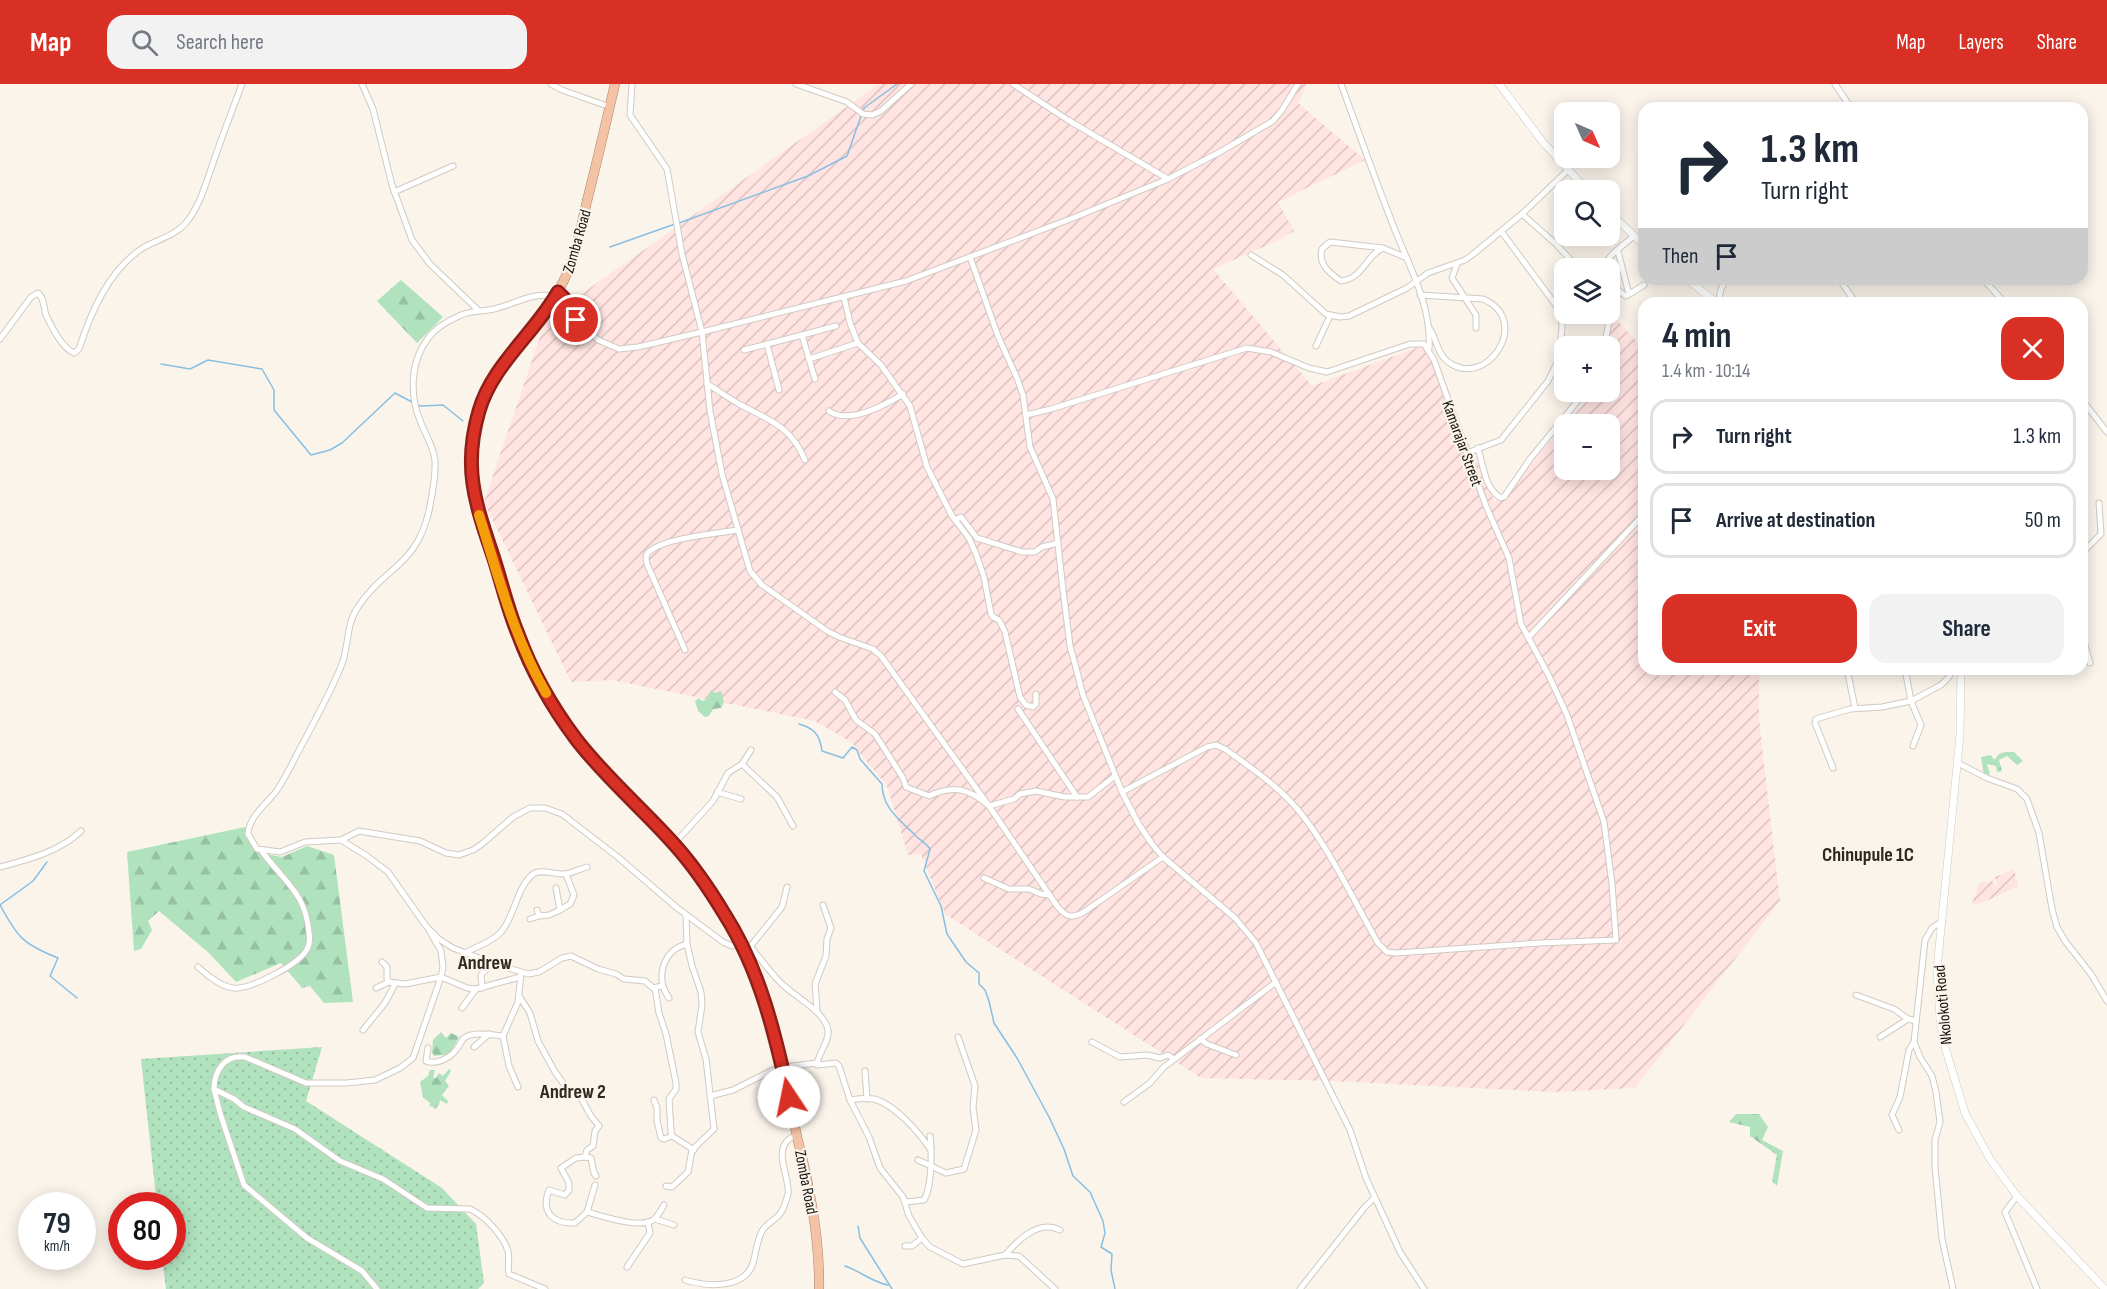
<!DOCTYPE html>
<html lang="en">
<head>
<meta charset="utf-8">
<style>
	:root { --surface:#fff; --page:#f2f2f3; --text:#1f2937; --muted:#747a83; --line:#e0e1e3; --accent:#d93025 }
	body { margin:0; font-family:"Sofia Sans Condensed",sans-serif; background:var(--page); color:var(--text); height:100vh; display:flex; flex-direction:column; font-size:22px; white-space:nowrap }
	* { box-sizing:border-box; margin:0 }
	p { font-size:20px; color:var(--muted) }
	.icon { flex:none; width:33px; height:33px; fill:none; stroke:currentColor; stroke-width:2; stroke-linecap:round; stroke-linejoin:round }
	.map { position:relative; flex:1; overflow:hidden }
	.side { position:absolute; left:1638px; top:213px; width:450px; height:378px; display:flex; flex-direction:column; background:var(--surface); border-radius:18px; box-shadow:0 3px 15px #0003 }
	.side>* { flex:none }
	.banner { position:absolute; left:1638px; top:18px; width:450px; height:183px; border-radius:18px; box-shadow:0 3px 15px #0003; background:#fff; color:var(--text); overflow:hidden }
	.needle { width:39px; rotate:135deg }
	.buttons { position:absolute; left:1554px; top:18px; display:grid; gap:12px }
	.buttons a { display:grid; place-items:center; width:66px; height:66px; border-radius:12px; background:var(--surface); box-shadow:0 3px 15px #0003; font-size:30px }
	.speed { position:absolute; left:18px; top:1108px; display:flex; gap:12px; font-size:30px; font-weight:700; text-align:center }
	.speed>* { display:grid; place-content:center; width:78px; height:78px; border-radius:50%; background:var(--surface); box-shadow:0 3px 15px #0003; line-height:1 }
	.speed small { font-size:15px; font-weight:400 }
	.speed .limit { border:9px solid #d22; background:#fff; color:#111 }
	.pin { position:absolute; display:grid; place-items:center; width:51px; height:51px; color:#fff; margin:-26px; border:3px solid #fff; border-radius:50%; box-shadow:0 2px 6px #0007 }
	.me { position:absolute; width:66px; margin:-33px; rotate:349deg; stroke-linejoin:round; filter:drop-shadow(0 0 4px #0008) }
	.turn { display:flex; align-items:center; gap:21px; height:126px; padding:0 24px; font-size:27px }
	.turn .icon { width:78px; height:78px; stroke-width:2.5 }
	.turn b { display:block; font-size:42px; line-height:51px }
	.then { display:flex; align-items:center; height:57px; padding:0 24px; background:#0003; gap:12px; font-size:22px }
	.round { display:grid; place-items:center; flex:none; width:63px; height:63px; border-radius:18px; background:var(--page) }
	.overview { display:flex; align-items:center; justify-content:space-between; height:102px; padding:0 24px }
	h1 { font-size:36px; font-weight:700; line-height:45px }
	.cta { display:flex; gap:12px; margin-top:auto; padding:12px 24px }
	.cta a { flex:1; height:69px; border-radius:18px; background:var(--accent); color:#fff; font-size:24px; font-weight:700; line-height:69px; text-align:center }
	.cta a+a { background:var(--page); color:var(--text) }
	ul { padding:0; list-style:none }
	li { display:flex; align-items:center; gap:18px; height:75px; margin:0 12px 9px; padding:0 12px; border:3px solid var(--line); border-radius:18px }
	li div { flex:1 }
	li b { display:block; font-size:22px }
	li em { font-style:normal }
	header { display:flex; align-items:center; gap:36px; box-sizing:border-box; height:84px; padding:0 30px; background:var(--accent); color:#fff }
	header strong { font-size:28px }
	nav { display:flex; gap:33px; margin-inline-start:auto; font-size:21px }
	.search { width:420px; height:54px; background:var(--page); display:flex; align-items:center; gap:15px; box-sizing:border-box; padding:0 21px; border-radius:18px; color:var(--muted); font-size:22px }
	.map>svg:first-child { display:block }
	.industrial { fill:url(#industrial-furrows) }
	.grass { fill:url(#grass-dots) }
	.forest { fill:url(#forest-firs) }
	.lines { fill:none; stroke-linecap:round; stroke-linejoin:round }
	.stream { stroke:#87bfe2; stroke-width:1.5 }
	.street-casing { stroke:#d0cac2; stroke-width:7 }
	.secondary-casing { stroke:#d0cac2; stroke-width:8 }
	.highway-casing { stroke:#a68571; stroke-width:10 }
	.street { stroke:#fff; stroke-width:5 }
	.secondary { stroke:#fff; stroke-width:7 }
	.highway { stroke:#f4c3a6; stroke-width:9 }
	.route-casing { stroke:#8d1f18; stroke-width:15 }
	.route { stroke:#d93025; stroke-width:10 }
	.slow { stroke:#f59e0b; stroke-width:10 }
	.labels { text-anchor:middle; stroke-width:4.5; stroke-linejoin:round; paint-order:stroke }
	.street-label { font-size:16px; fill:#14120f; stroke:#fbf4eb }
	.quarter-label { font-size:20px; font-weight:bold; fill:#2d2822; stroke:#fbf4eb }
</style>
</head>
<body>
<header>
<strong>Map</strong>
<div class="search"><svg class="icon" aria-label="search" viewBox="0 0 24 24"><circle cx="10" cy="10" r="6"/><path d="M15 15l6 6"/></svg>Search here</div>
<nav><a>Map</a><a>Layers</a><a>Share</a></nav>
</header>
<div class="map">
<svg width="2107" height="1205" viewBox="0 0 2107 1205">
	<defs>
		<pattern id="industrial-furrows" width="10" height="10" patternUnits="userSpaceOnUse" patternTransform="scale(1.5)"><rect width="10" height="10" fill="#ffe4e2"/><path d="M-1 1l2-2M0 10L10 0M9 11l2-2" fill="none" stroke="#dac3c1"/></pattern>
		<pattern id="grass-dots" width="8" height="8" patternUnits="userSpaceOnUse" patternTransform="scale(1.5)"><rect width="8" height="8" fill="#b0e2be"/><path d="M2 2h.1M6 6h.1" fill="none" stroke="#96c1a2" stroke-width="1.8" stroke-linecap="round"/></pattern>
		<pattern id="forest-firs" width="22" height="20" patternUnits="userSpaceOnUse" patternTransform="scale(1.5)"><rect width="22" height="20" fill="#b0e2be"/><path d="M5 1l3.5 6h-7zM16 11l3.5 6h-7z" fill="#96c1a2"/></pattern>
	</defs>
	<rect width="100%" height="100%" fill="#fbf4eb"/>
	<!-- industrial -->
	<g class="industrial">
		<polygon points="879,0 1307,0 1298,19 1365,76 1278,118 1294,147 1279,156 1213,185 1312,302 1424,261 1495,418 1564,342 1564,386 1610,386 1610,340 1565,340 1585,319 1588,308 1610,308 1610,262 1600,262 1608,230 1610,229 1644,265 1644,585 1759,585 1759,636 1780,817 1635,1004 1554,1008 1332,997 1201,994 945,830 921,770 908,771 887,702 851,658 815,637 612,596 571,598 484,418 546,235"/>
		<polygon points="2014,785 2018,802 1982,819 1972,820 1979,799 1986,797 1987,799 1992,796 1995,802 1997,801 1995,793"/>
	</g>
	<!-- grass -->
	<polygon class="grass" points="322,963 306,1017 442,1104 476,1140 484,1199 478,1205 166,1205 162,1173 172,1173 172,1122 157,1122 141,975"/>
	<!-- forest -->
	<g class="forest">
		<polygon points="401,196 443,233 417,259 377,217"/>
		<polygon points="711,606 715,609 721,607 724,618 721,624 713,625 709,632 705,633 698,627 695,617 699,614 702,617 707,615"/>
		<polygon points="2005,668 2014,668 2023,677 2017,681 2007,672 1999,676 2002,687 1997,688 1996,682 1987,680 1990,690 1984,691 1981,673 1991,671 1994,676 1999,670"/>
		<polygon points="245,743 259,769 282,773 307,762 334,771 353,918 324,919 310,902 302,904 281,879 236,898 209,869 159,827 148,837 152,846 141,865 134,867 127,768"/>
		<polygon points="441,948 446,954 451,949 459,953 450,970 434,972 432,968 433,956"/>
		<polygon points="449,985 451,987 445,997 449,1002 442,1011 448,1017 447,1020 440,1016 439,1021 435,1025 432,1022 429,1023 430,1019 423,1013 420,998 428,992 430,986 435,986 433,994 436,994 439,989 443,992"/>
		<polygon points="1736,1030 1759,1030 1768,1043 1762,1056 1783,1067 1777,1102 1772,1097 1777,1071 1750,1052 1750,1043 1729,1038"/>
	</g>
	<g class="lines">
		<!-- stream -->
		<g class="stream">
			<polyline points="863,28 864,24 897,0"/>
			<polyline points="679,139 808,92 847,72 861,32"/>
			<polyline points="610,163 675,140"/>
			<polyline points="161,280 190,285 208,276 262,285 274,306 274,326 311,371 330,366 342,359 395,309 412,318"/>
			<polyline points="416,321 421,322 443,321 463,337"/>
			<path d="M799 640C814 644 820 651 822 667L843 674 852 663 857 666 860 675 882 700C882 724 900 736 916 752 921 757 926 759 930 765L924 787 941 822 947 850 966 878 979 889V900L985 906 989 917 994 939 1017 974 1049 1033 1064 1065 1073 1092 1090 1108 1103 1137 1105 1149 1101 1163 1112 1170 1111 1186 1115 1205"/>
			<path d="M47 778 33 797 0 821C18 854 23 860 58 874L50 892 77 914"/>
			<polyline points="858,1142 860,1154 892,1205"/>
			<path d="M845 1182C860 1187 874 1199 888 1201"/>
		</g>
		<defs>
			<g id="street">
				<polyline points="362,0 373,25 392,101 412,156 430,180 478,226"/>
				<polyline points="551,0 562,6 610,23"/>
				<path d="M632 0 630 31 667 85 682 170 702 248 710 327 722 390 750 487 762 501 827 547 839 553 873 565 881 572 989 722 1057 822C1066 833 1071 835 1084 828L1163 773"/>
				<polyline points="796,0 847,18 863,30 872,31 881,27 911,0"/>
				<polyline points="1013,0 1068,36 1168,95"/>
				<path d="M1341 0C1359 49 1376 98 1395 146 1410 184 1432 223 1429 265"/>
				<polyline points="1835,0 1851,24"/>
				<polyline points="394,108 453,82"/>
				<polyline points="1522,130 1556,160 1578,184"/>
				<path d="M1330 158 1383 164C1365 172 1364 194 1341 197 1329 189 1318 180 1322 165Z"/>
				<polyline points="1383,164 1407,174"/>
				<polyline points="1618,167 1628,207 1631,209 1644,201"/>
				<polyline points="1251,171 1283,191 1326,230 1340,233 1349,232 1407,204 1428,189 1465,176 1472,171 1522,130 1568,86"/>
				<polyline points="970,173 998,252 1017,294 1023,311 1030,363 1053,415 1063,506 1070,562 1076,584 1083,611 1122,708 1138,739 1152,760 1163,773 1235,834 1256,859 1350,1046 1366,1094 1400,1168 1424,1205"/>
				<polyline points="1457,180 1452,194 1476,231 1476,244"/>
				<path d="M1604 184C1605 173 1625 160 1634 152"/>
				<polyline points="1839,195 1856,219"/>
				<polyline points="1983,195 2005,219"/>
				<path d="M1610 197V200C1617 203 1620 209 1626 212L1631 209"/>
				<polyline points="558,208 568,218 569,228"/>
				<path d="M1420 211 1483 215C1534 237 1485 308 1447 277 1436 268 1437 254 1429 244"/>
				<path d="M555 213C537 206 512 221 494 225 482 228 470 226 459 232 448 237 436 243 429 253 410 277 409 311 421 339 426 352 434 363 435 377 436 393 432 411 429 427 416 483 384 483 358 523 346 540 349 561 342 580 328 615 308 648 291 682 286 691 281 701 275 709 265 721 249 733 248 750L257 765 280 768 305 758 341 756 359 747 420 757 446 769 459 771 473 766 482 760 513 733 530 724H545L562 730 619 774 676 823 723 858 732 862 741 860"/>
				<polyline points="844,213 850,239 858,259 881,281 910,322 927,383 952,432 969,454 976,470 984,493 991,530 993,533 999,536 1005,548 1020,613 1026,621 1033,623 1036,620 1036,610"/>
				<polyline points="552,218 569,228 598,256 619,265 638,263 702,248 906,197 1073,134 1168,95 1220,68 1273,37 1282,26 1298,0"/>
				<polyline points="1718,219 1721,205 1726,195"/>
				<polyline points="802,251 836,242"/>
				<path d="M0 255 31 213 38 209C45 215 43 223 46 231 52 243 61 263 74 269L79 265C91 228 108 188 141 165 155 156 173 153 185 140 199 124 205 102 212 82 221 55 232 27 242 0"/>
				<polyline points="767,260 779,306"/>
				<polyline points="1316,262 1330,232"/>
				<polyline points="1604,262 1609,238 1608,230"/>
				<polyline points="744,266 802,251 809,275 858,259"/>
				<polyline points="809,275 815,295"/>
				<path d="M707 300C718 306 728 314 739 320 769 336 791 342 805 376"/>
				<polyline points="2082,316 2107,348"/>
				<path d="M829 327C849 341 885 321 903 310"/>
				<path d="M1026 331 1051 325 1247 264 1271 268 1309 284 1327 288 1410 260H1424L1434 276 1486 422 1509 474 1521 540 1549 592 1567 631 1604 738 1612 800 1616 856 1540 859 1396 869 1387 868 1378 859C1353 816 1324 752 1290 717 1271 697 1247 681 1225 665L1216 661 1207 663 1122 708"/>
				<path d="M1478 364C1483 381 1485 405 1501 414L1504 413 1530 375 1585 308"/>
				<polyline points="1467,369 1501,356 1548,297 1559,275 1562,243 1561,228 1501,147"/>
				<polyline points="955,436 961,433 977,454 1022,468 1035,468 1042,463 1058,459"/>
				<polyline points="2082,469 2101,450 2099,419"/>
				<polyline points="2082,551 2090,579"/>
				<polyline points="1528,554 1644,430"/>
				<path d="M685 566 647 480C646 475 645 470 650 467 665 454 715 450 737 446"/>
				<polyline points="1847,585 1855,624"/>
				<polyline points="1905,585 1911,617 1921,641 1913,662"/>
				<path d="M835 608 845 616 856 636 875 650 903 694 906 703 929 712C953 701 969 704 989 722L1014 715 1020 710 1036 707 1065 713H1088L1115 692"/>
				<polyline points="1018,625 1077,713"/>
				<polyline points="1958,679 1987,694 2017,705 2027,715 2039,749 2052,825 2057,843 2065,857 2091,890 2107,917"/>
				<polyline points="742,680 751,666"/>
				<polyline points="1833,684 1815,639 1816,635 1850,625 1882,623 1911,617 1941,601 1949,593 1951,585"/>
				<polyline points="717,708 741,715"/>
				<polyline points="341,756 367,772 388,788 426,842 439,855 453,864 492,879 528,890 539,888 562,874 571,872 598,885 616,890 624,895 645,897 653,904 662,902"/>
				<polyline points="674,760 713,717 728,689 742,680 777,713 793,742"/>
				<path d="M0 783C27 776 61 767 81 747"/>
				<polyline points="984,794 1009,805 1029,805 1041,810 1050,811"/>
				<polyline points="537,826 539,832 549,831 560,826 556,804"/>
				<polyline points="560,826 570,820 574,811 566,790"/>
				<polyline points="530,835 539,832"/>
				<polyline points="1941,838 1932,844 1925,856 1914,958 1920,973 1932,992 1936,1008 1940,1038 1935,1056 1935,1083 1942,1155 1953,1205"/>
				<path d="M429 846 441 867 443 883 441 893 413 974 400 984 375 996 347 999H306L245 973C225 970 214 987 214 1005L234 1015 244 1023 295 1045 340 1077 383 1095 427 1124 470 1125C485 1132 503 1151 508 1167 510 1175 507 1182 509 1190L545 1205"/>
				<path d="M750 862C760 874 769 887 780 898 794 913 824 926 828 946 830 957 818 969 817 981L836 979 839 982 850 1016 869 1053 880 1084 903 1113 909 1132 922 1154 930 1163 963 1180 1005 1171 1019 1172 1055 1205"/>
				<polyline points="750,863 782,823 787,803"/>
				<path d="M465 869C477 862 491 859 501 848 515 832 516 805 532 791 540 784 556 791 565 790 572 789 580 785 587 783"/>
				<polyline points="382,878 387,883 387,895 389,898"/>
				<path d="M198 883C208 892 220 902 233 904 250 906 297 881 306 867 310 861 310 855 309 849 306 808 282 796 261 766"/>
				<polyline points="376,904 389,898 405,900 441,893 467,904 476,905 520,893"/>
				<polyline points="482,904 481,891 492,879"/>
				<polyline points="655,904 659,929 666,950 676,999 676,1005 669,1015 671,1047 672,1052 694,1066"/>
				<polyline points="1856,911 1894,925 1908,935 1916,937"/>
				<path d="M519 912 530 929 538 957 555 988 568 1006 581 1014 591 1032 599 1042 595 1047 593 1062 587 1066 585 1073 576 1074 561 1084 569 1099V1106L565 1111 549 1106C540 1129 554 1140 575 1139L587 1128 595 1101"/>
				<path d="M669 914C655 895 662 866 687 860"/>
				<polyline points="462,924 476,905"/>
				<polyline points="817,925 815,900 826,872 827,855 831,844 823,821"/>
				<polyline points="363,946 385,919 395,900"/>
				<polyline points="1880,953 1908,935"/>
				<polyline points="1200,955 1207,960 1236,971"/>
				<polyline points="1092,958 1120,973 1147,971 1160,974 1168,971 1174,975"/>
				<polyline points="474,963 489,950"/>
				<path d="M428 964 426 977C435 981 449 975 456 966 459 963 461 957 464 954 473 947 492 951 503 952"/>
				<polyline points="865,987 867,1015"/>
				<polyline points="518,1003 509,982 503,952 518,918 521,890"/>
				<polyline points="214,1005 220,1029 244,1101 307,1154 362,1187 377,1205"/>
				<polyline points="710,1012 733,1006 777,984 817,979"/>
				<polyline points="654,1016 657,1024 657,1037 661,1054 664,1055 672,1052"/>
				<path d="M850 1016C857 1015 866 1014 874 1015 894 1020 919 1048 930 1065"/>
				<polyline points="1124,1018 1150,999 1164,983 1276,898"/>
				<polyline points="1899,1046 1892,1031 1900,1013 1909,966 1914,958"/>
				<polyline points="585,1073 591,1074 594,1089 596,1092"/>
				<polyline points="918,1076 946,1089 964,1085 976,1046 973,1023 975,1002 958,953"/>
				<polyline points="666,1102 672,1103 688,1088 692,1066 714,1045 706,975 698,948 702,921 701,908 692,882 687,860 686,831"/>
				<polyline points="2017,1112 2005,1128 2037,1205"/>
				<path d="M906 1118 924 1116C932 1103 932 1067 930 1052"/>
				<path d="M587 1128C602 1132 640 1145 653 1136 658 1132 661 1126 664 1121"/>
				<polyline points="655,1135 674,1141"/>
				<polyline points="905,1162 912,1162 922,1154"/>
				<path d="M1005 1171C1018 1156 1039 1135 1060 1146"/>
				<polyline points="627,1183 650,1149 648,1138"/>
				<path d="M685 1196C707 1203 745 1205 753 1179 756 1169 757 1156 762 1147 766 1140 774 1137 779 1131 784 1126 786 1116 788 1110 791 1093 768 1061 797 1051"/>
				<polyline points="1300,1205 1364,1124 1374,1114"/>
			</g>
			<g id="secondary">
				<polyline points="1499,0 1542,57 1587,106"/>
				<polyline points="1610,129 1644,161"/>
				<polyline points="1687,195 1717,219"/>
				<polyline points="1961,585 1960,651 1937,885 1940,936 1945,963 1965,1029 1990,1075 2017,1112 2105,1205"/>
			</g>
			<path id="highway" d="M615 0C606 39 597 78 587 117 581 143 576 170 565 194 546 235 509 264 488 304 477 326 472 350 471 374 469 411 484 444 495 478 516 544 532 596 575 653 601 687 633 715 662 746 686 773 707 801 726 832 754 878 769 929 782 981 789 1005 792 1030 797 1053 810 1103 820 1154 819 1205"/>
		</defs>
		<!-- street casing -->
		<use href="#street" class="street-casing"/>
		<!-- secondary casing -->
		<use href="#secondary" class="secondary-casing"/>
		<!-- highway casing -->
		<use href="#highway" class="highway-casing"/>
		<!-- street -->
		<use href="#street" class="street"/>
		<!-- secondary -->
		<use href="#secondary" class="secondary"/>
		<!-- highway -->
		<use href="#highway" class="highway"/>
	</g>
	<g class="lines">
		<defs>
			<path id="route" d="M576 236 569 228 568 218 558 208C535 249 492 281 479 327 462 385 476 421 494 475 502 500 508 526 518 550 532 588 552 623 576 655 605 693 642 724 674 760 693 781 710 806 725 831 760 886 775 950 789 1013"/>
		</defs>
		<!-- route casing -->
		<use href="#route" class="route-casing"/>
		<!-- route -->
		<use href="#route" class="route"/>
		<!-- slow -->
		<path class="slow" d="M479 431C498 491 514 554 546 609"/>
	</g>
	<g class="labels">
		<!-- street labels -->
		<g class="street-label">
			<text transform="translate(576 157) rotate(-74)" y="6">Zomba Road</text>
			<text transform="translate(1463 359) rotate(70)" y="6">Kamarajar Street</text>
			<text transform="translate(1942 921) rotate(-95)" y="6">Nkolokoti Road</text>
			<text transform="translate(807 1098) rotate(79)" y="6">Zomba Road</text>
		</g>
		<!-- quarter labels -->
		<g class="quarter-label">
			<text x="1868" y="777">Chinupule 1C</text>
			<text x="485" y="885">Andrew</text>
			<text x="573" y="1014">Andrew 2</text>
		</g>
	</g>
</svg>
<div class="buttons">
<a><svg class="needle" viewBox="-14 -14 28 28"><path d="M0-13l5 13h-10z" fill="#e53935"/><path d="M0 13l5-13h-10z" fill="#747a83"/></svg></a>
<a><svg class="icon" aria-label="search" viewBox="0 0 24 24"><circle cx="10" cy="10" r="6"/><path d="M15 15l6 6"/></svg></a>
<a><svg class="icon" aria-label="layers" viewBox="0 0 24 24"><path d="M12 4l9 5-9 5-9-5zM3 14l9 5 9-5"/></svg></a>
<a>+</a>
<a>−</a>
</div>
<div class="speed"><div>79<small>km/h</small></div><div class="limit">80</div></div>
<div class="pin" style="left:576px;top:236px;background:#d93025"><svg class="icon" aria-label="arrive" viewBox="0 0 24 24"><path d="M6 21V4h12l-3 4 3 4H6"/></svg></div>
<svg class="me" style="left:789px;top:1013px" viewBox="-20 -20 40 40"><circle r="19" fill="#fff"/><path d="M0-13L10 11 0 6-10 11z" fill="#d93025"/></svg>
<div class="banner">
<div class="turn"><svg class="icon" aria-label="right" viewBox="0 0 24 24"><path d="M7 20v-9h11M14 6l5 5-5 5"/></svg><div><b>1.3 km</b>Turn right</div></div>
<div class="then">Then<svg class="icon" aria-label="arrive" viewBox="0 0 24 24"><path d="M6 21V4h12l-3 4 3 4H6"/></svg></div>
</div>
<section class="side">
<div class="overview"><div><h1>4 min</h1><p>1.4 km · 10:14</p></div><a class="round" style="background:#d93025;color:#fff"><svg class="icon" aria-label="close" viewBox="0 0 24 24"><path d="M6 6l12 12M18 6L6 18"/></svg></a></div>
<ul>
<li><svg class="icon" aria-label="right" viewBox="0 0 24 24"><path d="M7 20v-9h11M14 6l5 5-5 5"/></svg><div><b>Turn right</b></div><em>1.3 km</em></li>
<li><svg class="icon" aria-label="arrive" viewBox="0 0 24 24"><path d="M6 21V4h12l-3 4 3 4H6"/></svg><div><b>Arrive at destination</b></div><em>50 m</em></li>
</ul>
<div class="cta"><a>Exit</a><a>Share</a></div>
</section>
</div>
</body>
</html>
